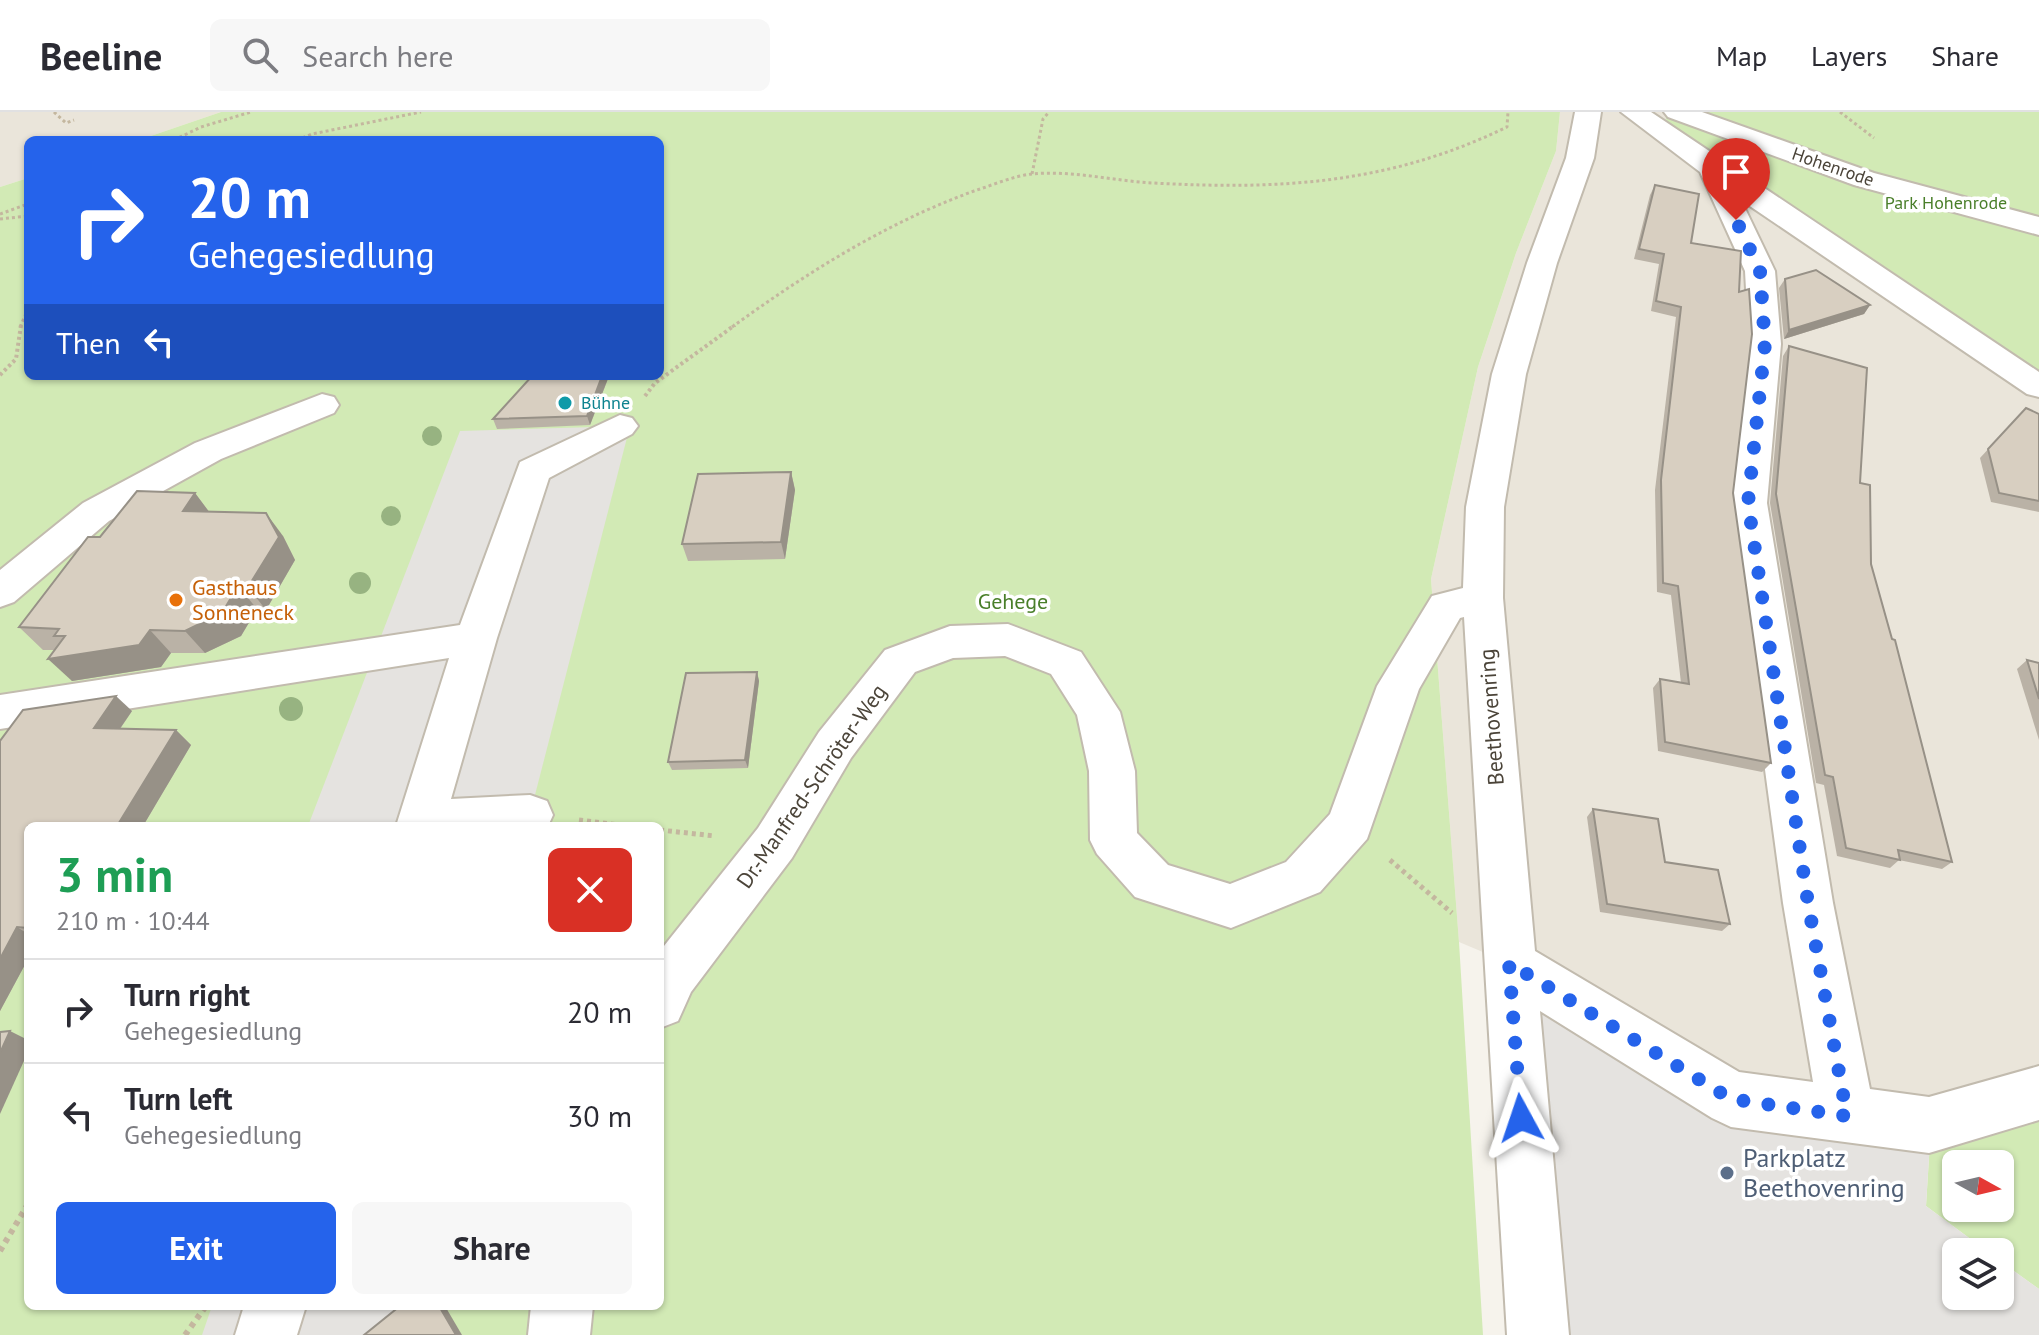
<!DOCTYPE html>
<html lang="en">
<head>
<meta charset="utf-8">
<style>
	:root { --surface:#fff; --page:#f7f7f7; --text:#2b2b33; --muted:#7c7c81; --line:#e1e1e2; --accent:#2563eb }
	body { margin:0; font-family:"PT Sans",sans-serif; background:var(--page); color:var(--text); height:100vh; display:flex; flex-direction:column; font-size:30px; white-space:nowrap }
	* { box-sizing:border-box; margin:0 }
	p { font-size:26px; color:var(--muted) }
	.icon { flex:none; width:44px; height:44px; fill:none; stroke:currentColor; stroke-width:2; stroke-linecap:round; stroke-linejoin:round }
	.map { position:relative; flex:1; overflow:hidden }
	.sheet { position:absolute; left:24px; top:710px; width:640px; height:488px; display:flex; flex-direction:column; background:var(--surface); border-radius:12px; box-shadow:0 2px 6px #0004 }
	.sheet>* { flex:none }
	.banner { position:absolute; left:24px; top:24px; width:640px; height:244px; border-radius:12px; box-shadow:0 2px 6px #0004; background:#2563eb; color:#fff; overflow:hidden }
	.needle { width:52px; rotate:98deg }
	.tools { position:absolute; left:1942px; top:1038px; display:grid; gap:16px }
	.tools a { display:grid; place-items:center; width:72px; height:72px; border-radius:12px; background:var(--surface); box-shadow:0 2px 6px #0004; font-size:40px }
	.pin { position:absolute; display:grid; place-items:center; width:68px; height:68px; color:#fff; margin:-82px -34px; border-radius:50% 50% 50% 0; rotate:-45deg; box-shadow:0 0 8px #0007 }
	.pin .icon { rotate:45deg }
	.me { position:absolute; width:88px; margin:-44px; rotate:355deg; stroke-linejoin:round; filter:drop-shadow(0 0 6px #0008) }
	.turn { display:flex; align-items:center; gap:28px; height:168px; padding:0 32px; font-size:36px }
	.turn .icon { width:104px; height:104px; stroke-width:2.5 }
	.turn b { display:block; font-size:56px; line-height:68px }
	.then { display:flex; align-items:center; height:76px; padding:0 32px; background:#0003; gap:16px; font-size:30px }
	.round { display:grid; place-items:center; flex:none; width:84px; height:84px; border-radius:12px; background:var(--page) }
	.headline { display:flex; align-items:center; justify-content:space-between; height:136px; padding:0 32px }
	h1 { font-size:48px; font-weight:700; line-height:60px; color:#1e9e55 }
	.cta { display:flex; gap:16px; margin-top:auto; padding:16px 32px }
	.cta a { flex:1; height:92px; border-radius:12px; background:var(--accent); color:#fff; font-size:32px; font-weight:700; line-height:92px; text-align:center }
	.cta a+a { background:var(--page); color:var(--text) }
	ul { padding:0; list-style:none }
	li { display:flex; align-items:center; gap:24px; height:104px; padding:0 32px; border-top:2px solid var(--line) }
	li div { flex:1 }
	li b { display:block; font-size:30px }
	li em { font-style:normal }
	header { display:flex; align-items:center; gap:48px; box-sizing:border-box; height:112px; padding:0 40px; background:var(--surface); border-bottom:2px solid var(--line) }
	header strong { font-size:38px }
	nav { display:flex; gap:44px; margin-inline-start:auto; font-size:28px }
	.search { width:560px; height:72px; background:var(--page); display:flex; align-items:center; gap:20px; box-sizing:border-box; padding:0 28px; border-radius:12px; color:var(--muted); font-size:30px }
	.map>svg:first-child { display:block }
	.residential { fill:#eae5da }
	.green { fill:#d2eab5; fill-rule:evenodd }
	.parking { fill:#e5e3e0 }
	.lines { fill:none; stroke-linecap:round; stroke-linejoin:round }
	.minor-casing { stroke:#c2bbae; stroke-width:4 }
	.path-far3 { stroke:#c4b79f; stroke-width:3; stroke-dasharray:3 3; stroke-linecap:butt }
	.path-far2 { stroke:#c4b79f; stroke-width:4; stroke-dasharray:3 3; stroke-linecap:butt }
	.path-far1 { stroke:#c4b79f; stroke-width:5; stroke-dasharray:4 4; stroke-linecap:butt }
	.path { stroke:#c4b79f; stroke-width:6; stroke-dasharray:5 5; stroke-linecap:butt }
	.minor { fill:#fff; fill-rule:evenodd }
	.tree { fill:#97b381 }
	.wall { fill:#bab2a6 }
	.shaded-wall { fill:#979187 }
	.building { fill:#d8cfc1; stroke:#979187; stroke-width:2 }
	.route { stroke:#2563eb; stroke-width:14; stroke-dasharray:0 25.2 }
	.culture-dot { fill:#0f9aa8; stroke:#fff; stroke-width:3 }
	.food-dot { fill:#e8710a; stroke:#fff; stroke-width:3 }
	.service-dot { fill:#5c6f8a; stroke:#fff; stroke-width:3 }
	.labels { text-anchor:middle; stroke-width:7; stroke-linejoin:round; paint-order:stroke }
	.far-street-label { font-size:18px; fill:#4b4439; stroke:#fff }
	.far-park-label { font-size:18px; fill:#4a7f2a; stroke:#fff }
	.far-culture-label { font-size:18px; fill:#0d838f; stroke:#fff; text-anchor:start }
	.food-label { font-size:22px; fill:#c56008; stroke:#fff; text-anchor:start }
	.park-label { font-size:22px; fill:#4a7f2a; stroke:#fff }
	.street-label { font-size:22px; fill:#4b4439; stroke:#fff }
	.near-service-label { font-size:26px; fill:#4e5e75; stroke:#fff; text-anchor:start }
</style>
</head>
<body>
<header>
<strong>Beeline</strong>
<div class="search"><svg class="icon" aria-label="search" viewBox="0 0 24 24"><circle cx="10" cy="10" r="6"/><path d="M15 15l6 6"/></svg>Search here</div>
<nav><a>Map</a><a>Layers</a><a>Share</a></nav>
</header>
<div class="map">
<svg width="2039" height="1223" viewBox="0 0 2039 1223">
	<rect width="100%" height="100%" fill="#f6f3ec"/>
	<!-- residential -->
	<g class="residential">
		<polygon points="0,0 221,0 139,28 28,28 28,66 0,75"/>
		<polygon points="1560,0 1664,0 1667,10 2039,265 2039,980 1918,987 1737,968 1509,851 1459,830 1431,467 1478,255 1516,141 1556,39"/>
	</g>
	<!-- green -->
	<g class="green">
		<path d="M221 0H1560L1556 39 1516 141 1478 255 1431 467 1459 830 1483 1223H0V75L28 66V264H660V28H139ZM28 714H660V1194H28Z"/>
		<polygon points="1664,0 2039,0 2039,265 1667,10"/>
		<path d="M2039 980V1177L2000 1149V1140H1988L1926 1094 1930 1029ZM1956 1052H2000V1096H1956Z"/>
	</g>
	<!-- parking -->
	<g class="parking">
		<polygon points="630,314 527,714 308,714 460,319"/>
		<polygon points="1509,851 1737,968 1930,1029 1926,1094 1988,1140 1956,1140 1956,1184 2000,1184 2000,1149 2039,1177 2039,1223 1538,1223"/>
		<polygon points="212,1194 406,1194 377,1223 202,1223"/>
	</g>
	<g class="lines">
		<defs>
			<g id="minor">
				<polygon points="1575,0 1601,0 1594,46 1557,151 1526,262 1504,395 1503,486 1535,839 1739,960 1813,970 1783,791 1729,391 1749,232 1745,159 1700,60 1621,0 1651,0 2039,260 2039,285 2027,282 1741,88 1775,159 1781,232 1767,391 1833,791 1870,977 1929,985 2039,954 2039,1008 1929,1041 1731,1015 1712,1006 1540,899 1569,1223 1507,1223 1464,505 1460,506 1419,577 1367,727 1320,780 1231,816 1135,785 1097,742 1090,728 1089,659 1077,603 1051,562 1005,544 953,546 915,560 851,646 792,746 691,880 678,909 660,916 660,839 758,716 819,620 885,538 950,514 1008,512 1081,540 1120,600 1135,659 1137,721 1168,753 1230,772 1286,750 1330,702 1377,574 1432,484 1463,476 1466,395 1492,262 1527,151 1566,46"/>
				<polygon points="1664,0 1702,0 1874,61 2039,105 2039,123 1854,73 1668,5"/>
				<polygon points="322,282 334,285 339,293 334,301 221,347 109,409 14,490 0,495 0,458 83,391 195,331"/>
				<polygon points="620,303 632,306 638,314 632,322 549,366 497,526 451,687 530,683 547,689 553,703 548,714 396,714 449,546 0,617 0,583 460,513 520,350"/>
				<polygon points="244,1194 306,1194 297,1223 235,1223"/>
				<polygon points="531,1194 593,1194 590,1223 528,1223"/>
			</g>
		</defs>
		<!-- minor casing -->
		<use href="#minor" class="minor-casing"/>
		<!-- path-far3 -->
		<g class="path-far3">
			<polyline points="54,0 66,11 74,8"/>
			<polyline points="1840,0 1874,26"/>
			<polyline points="174,28 201,15 251,0"/>
			<polyline points="297,28 312,22 421,0"/>
			<polyline points="1032,62 1043,7 1049,0"/>
			<polyline points="0,102 28,92"/>
			<polyline points="0,107 28,104"/>
			<polyline points="20,215 28,197"/>
			<path d="M732 215C808 160 886 111 974 79 993 73 1013 64 1032 62 1072 58 1114 69 1153 71 1282 78 1389 72 1507 15L1508 0"/>
		</g>
		<!-- path-far2 -->
		<g class="path-far2">
			<polyline points="0,263 16,247 21,213"/>
			<polyline points="645,284 655,271 735,213"/>
		</g>
		<!-- path-far1 -->
		<g class="path-far1">
			<polyline points="579,708 627,714"/>
			<polyline points="660,718 715,724"/>
			<polyline points="1390,748 1452,801"/>
		</g>
		<!-- path -->
		<g class="path">
			<polyline points="0,1139 28,1092"/>
			<polyline points="185,1223 206,1194"/>
		</g>
		<!-- minor -->
		<use href="#minor" class="minor"/>
	</g>
	<!-- trees -->
	<g class="tree">
		<circle cx="432" cy="324" r="10"/>
		<circle cx="391" cy="404" r="10"/>
		<circle cx="360" cy="471" r="11"/>
		<circle cx="291" cy="597" r="12"/>
	</g>
	<!-- wall -->
	<g class="wall">
		<polygon points="1655,73 1691,131 1739,180 1733,381 1771,651 1762,660 1658,639 1653,576 1660,567 1681,571 1671,483 1657,480 1655,378 1676,205 1651,199 1659,152 1634,147 1650,83"/>
		<polygon points="1785,167 1870,193 1864,202 1784,227 1779,176"/>
		<polygon points="1789,234 1860,371 1871,452 1952,750 1942,757 1899,748 1890,756 1837,744 1824,673 1816,671 1770,391 1783,244"/>
		<polygon points="609,264 590,313 497,317 493,307"/>
		<polygon points="2026,296 2039,302 2039,400 1991,390 1980,346"/>
		<polygon points="791,360 795,378 785,447 688,449 682,432"/>
		<polygon points="195,381 209,400 283,424 295,448 266,498 257,497 241,524 205,541 171,541 161,555 72,569 54,538 43,538 19,515 100,425"/>
		<polygon points="2027,548 2039,551 2039,628 2017,557"/>
		<polygon points="757,560 759,569 748,656 672,658 668,650"/>
		<polygon points="132,599 120,617 176,618 191,633 143,714 28,714 28,847 0,899 0,629"/>
		<polygon points="1593,697 1665,750 1730,812 1722,819 1600,800 1587,705"/>
	</g>
	<!-- shaded-wall -->
	<g class="shaded-wall">
		<polygon points="1870,193 1864,202 1784,227 1789,218"/>
		<polygon points="602,264 609,264 590,313 587,304"/>
		<polygon points="791,360 795,378 785,447 781,430"/>
		<polygon points="195,381 213,405 183,399"/>
		<polygon points="266,401 283,424 295,448 266,498 248,475"/>
		<polygon points="238,474 257,497 241,524 205,541 185,519"/>
		<polygon points="150,518 171,541 161,555 72,569 48,547"/>
		<polygon points="757,560 759,569 748,656 745,648"/>
		<polygon points="116,584 132,599 110,631 94,616"/>
		<polygon points="176,618 191,633 143,714 117,714"/>
		<polygon points="17,815 28,822 28,847 0,899 0,847"/>
		<polygon points="10,919 28,928 28,940 0,1002 0,941"/>
		<polygon points="439,1194 445,1194 462,1223 456,1223"/>
	</g>
	<!-- building -->
	<g class="building">
		<polygon points="1655,73 1699,82 1691,131 1741,139 1739,180 1749,177 1752,222 1733,381 1771,651 1665,630 1660,567 1689,572 1678,474 1663,471 1661,368 1681,195 1656,189 1664,142 1639,137"/>
		<polygon points="1816,158 1870,193 1789,218 1785,167"/>
		<polygon points="1789,234 1867,256 1860,371 1870,373 1871,452 1892,527 1895,528 1952,750 1898,738 1900,748 1846,736 1833,665 1825,663 1776,382"/>
		<polygon points="532,264 602,264 587,304 493,307"/>
		<polygon points="2026,296 2039,302 2039,389 1999,381 1988,337"/>
		<polygon points="791,360 781,430 682,432 698,362"/>
		<polygon points="137,379 195,381 183,399 266,401 279,425 248,475 238,474 222,501 185,519 150,518 139,533 48,547 65,524 54,524 59,517 19,515 88,425 100,425"/>
		<polygon points="2027,548 2039,551 2039,587"/>
		<polygon points="757,560 745,648 668,650 686,561"/>
		<polygon points="116,584 94,616 176,618 117,714 28,714 28,816 17,815 0,847 0,629 23,598"/>
		<polygon points="1593,697 1658,707 1665,750 1718,758 1730,812 1607,792"/>
		<polygon points="10,919 0,941 0,920"/>
		<polygon points="400,1194 439,1194 456,1223 364,1223"/>
	</g>
	<g class="lines">
		<!-- route -->
		<polyline class="route" points="1521,1006 1509,851 1731,987 1847,1004 1808,791 1748,391 1765,232 1760,159 1736,108"/>
	</g>
	<!-- markers -->
	<circle class="culture-dot" cx="565" cy="291" r="8"/>
	<circle class="food-dot" cx="176" cy="488" r="8"/>
	<circle class="service-dot" cx="1727" cy="1061" r="8"/>
	<g class="labels">
		<!-- far-street labels -->
		<g class="far-street-label">
			<text transform="translate(1833 55) rotate(19)" y="6">Hohenrode</text>
		</g>
		<!-- far-park labels -->
		<g class="far-park-label">
			<text x="1946" y="97">Park Hohenrode</text>
		</g>
		<!-- far-culture labels -->
		<g class="far-culture-label">
			<text x="581" y="297">Bühne</text>
		</g>
		<!-- food labels -->
		<g class="food-label">
			<text x="192" y="483">Gasthaus<tspan x="192" dy="25">Sonneneck</tspan></text>
		</g>
		<!-- park labels -->
		<g class="park-label">
			<text x="1013" y="497">Gehege</text>
		</g>
		<!-- street labels -->
		<g class="street-label">
			<text transform="translate(1491 605) rotate(-94)" y="8">Beethovenring</text>
			<text transform="translate(811 674) rotate(-55)" y="8">Dr.-Manfred-Schröter-Weg</text>
		</g>
		<!-- near-service labels -->
		<g class="near-service-label">
			<text x="1743" y="1055">Parkplatz<tspan x="1743" dy="30">Beethovenring</tspan></text>
		</g>
	</g>
</svg>
<div class="tools">
<a><svg class="needle" viewBox="-14 -14 28 28"><path d="M0-13l5 13h-10z" fill="#e53935"/><path d="M0 13l5-13h-10z" fill="#7c7c81"/></svg></a>
<a><svg class="icon" aria-label="layers" viewBox="0 0 24 24"><path d="M12 4l9 5-9 5-9-5zM3 14l9 5 9-5"/></svg></a>
</div>
<div class="pin" style="left:1736px;top:108px;background:#d93025"><svg class="icon" aria-label="arrive" viewBox="0 0 24 24"><path d="M6 21V4h12l-3 4 3 4H6"/></svg></div>
<svg class="me" style="left:1521px;top:1006px" viewBox="-20 -20 40 40"><path d="M0-17L14 15 0 8-14 15z" fill="#2563eb" stroke="#fff" stroke-width="4"/></svg>
<div class="banner">
<div class="turn"><svg class="icon" aria-label="right" viewBox="0 0 24 24"><path d="M7 20v-9h11M14 6l5 5-5 5"/></svg><div><b>20 m</b>Gehegesiedlung</div></div>
<div class="then">Then<svg class="icon" aria-label="left" viewBox="0 0 24 24"><path d="M17 20v-9H6M10 6l-5 5 5 5"/></svg></div>
</div>
<section class="sheet">
<div class="headline"><div><h1>3 min</h1><p>210 m · 10:44</p></div><a class="round" style="background:#d93025;color:#fff"><svg class="icon" aria-label="close" viewBox="0 0 24 24"><path d="M6 6l12 12M18 6L6 18"/></svg></a></div>
<ul>
<li><svg class="icon" aria-label="right" viewBox="0 0 24 24"><path d="M7 20v-9h11M14 6l5 5-5 5"/></svg><div><b>Turn right</b><p>Gehegesiedlung</p></div><em>20 m</em></li>
<li><svg class="icon" aria-label="left" viewBox="0 0 24 24"><path d="M17 20v-9H6M10 6l-5 5 5 5"/></svg><div><b>Turn left</b><p>Gehegesiedlung</p></div><em>30 m</em></li>
</ul>
<div class="cta"><a>Exit</a><a>Share</a></div>
</section>
</div>
</body>
</html>
